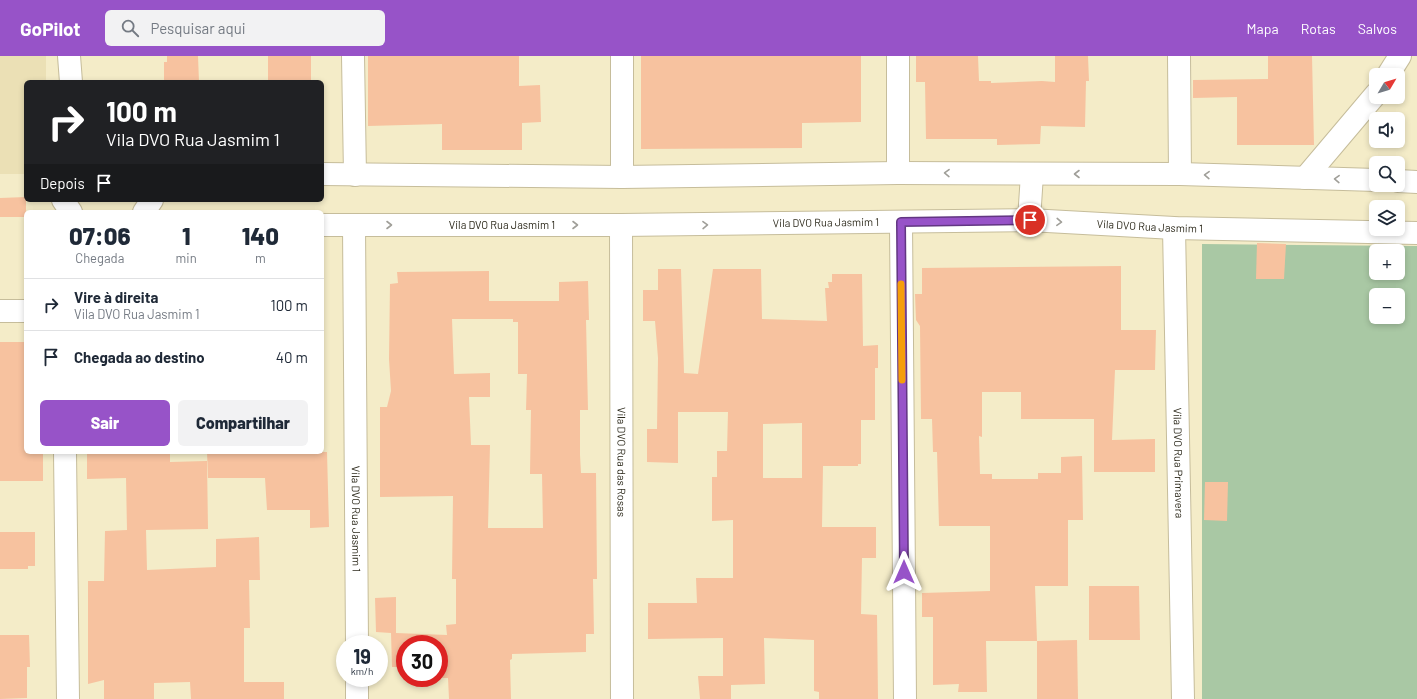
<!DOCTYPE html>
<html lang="pt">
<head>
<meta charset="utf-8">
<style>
	:root { --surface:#fff; --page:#f2f2f3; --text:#1f2937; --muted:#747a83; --line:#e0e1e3; --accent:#9753c8 }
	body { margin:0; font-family:Barlow,sans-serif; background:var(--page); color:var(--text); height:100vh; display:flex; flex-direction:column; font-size:15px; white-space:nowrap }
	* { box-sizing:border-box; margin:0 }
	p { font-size:13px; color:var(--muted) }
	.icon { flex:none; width:22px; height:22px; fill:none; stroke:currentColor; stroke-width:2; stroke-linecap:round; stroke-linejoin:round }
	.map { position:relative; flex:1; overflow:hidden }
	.drawer { position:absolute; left:24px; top:154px; width:300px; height:244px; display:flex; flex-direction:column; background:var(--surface); border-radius:6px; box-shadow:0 2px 6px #0003 }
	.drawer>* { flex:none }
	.banner { position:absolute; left:24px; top:24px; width:300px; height:122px; border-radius:6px; box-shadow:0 2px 6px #0003; background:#202124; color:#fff; overflow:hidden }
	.needle { width:26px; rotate:52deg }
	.tools { position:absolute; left:1369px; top:12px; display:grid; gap:8px }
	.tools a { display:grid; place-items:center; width:36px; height:36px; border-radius:6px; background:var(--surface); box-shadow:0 2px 6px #0003; font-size:20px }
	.speed { position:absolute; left:336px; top:579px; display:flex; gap:8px; font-size:20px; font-weight:700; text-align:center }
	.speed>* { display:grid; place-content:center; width:52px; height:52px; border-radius:50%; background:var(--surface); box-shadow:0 2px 6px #0003; line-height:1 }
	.speed small { font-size:10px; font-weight:400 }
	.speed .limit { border:6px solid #d22; background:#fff; color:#111 }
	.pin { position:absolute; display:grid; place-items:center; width:34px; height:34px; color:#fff; margin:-17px; border:2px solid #fff; border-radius:50%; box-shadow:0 1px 4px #0007 }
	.me { position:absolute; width:44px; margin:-22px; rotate:0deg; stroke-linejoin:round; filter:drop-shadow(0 0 3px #0008) }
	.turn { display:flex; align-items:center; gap:14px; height:84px; padding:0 16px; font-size:18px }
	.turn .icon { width:52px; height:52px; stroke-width:2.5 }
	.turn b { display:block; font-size:28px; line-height:34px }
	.then { display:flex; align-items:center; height:38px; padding:0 16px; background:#0003; gap:8px; font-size:15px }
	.eta { display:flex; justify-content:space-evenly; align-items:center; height:68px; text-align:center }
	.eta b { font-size:24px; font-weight:800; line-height:28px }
	.primary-button { display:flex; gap:8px; margin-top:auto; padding:8px 16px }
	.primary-button a { flex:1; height:46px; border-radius:6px; background:var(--accent); color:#fff; font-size:16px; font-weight:800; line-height:46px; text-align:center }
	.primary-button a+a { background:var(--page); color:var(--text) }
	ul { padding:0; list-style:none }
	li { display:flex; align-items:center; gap:12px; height:52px; padding:0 16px; border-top:1px solid var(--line) }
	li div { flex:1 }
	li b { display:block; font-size:15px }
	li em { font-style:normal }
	header { display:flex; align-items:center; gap:24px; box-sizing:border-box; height:56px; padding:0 20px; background:var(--accent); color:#fff }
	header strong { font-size:19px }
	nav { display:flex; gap:22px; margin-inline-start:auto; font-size:14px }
	.search { width:280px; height:36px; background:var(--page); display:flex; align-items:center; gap:10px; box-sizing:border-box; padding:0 14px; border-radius:6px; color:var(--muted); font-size:15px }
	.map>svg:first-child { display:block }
	.built { fill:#ebe0b5 }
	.green { fill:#a9c8a4; fill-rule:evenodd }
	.building { fill:#f7c29f; fill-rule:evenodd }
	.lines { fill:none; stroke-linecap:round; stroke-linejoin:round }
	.street-casing { stroke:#c6bd9b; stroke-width:24 }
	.street { stroke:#fff; stroke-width:22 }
	.oneway { stroke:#a09f99 }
	.route-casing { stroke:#623682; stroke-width:10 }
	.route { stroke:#9753c8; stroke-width:7 }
	.slow { stroke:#f59e0b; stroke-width:7 }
	.labels { text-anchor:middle; stroke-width:3; stroke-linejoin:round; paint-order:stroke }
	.street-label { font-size:11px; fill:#2d2a1c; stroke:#fff }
</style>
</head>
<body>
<header>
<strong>GoPilot</strong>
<div class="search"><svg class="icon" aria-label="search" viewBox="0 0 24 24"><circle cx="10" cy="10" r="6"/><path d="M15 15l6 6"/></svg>Pesquisar aqui</div>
<nav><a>Mapa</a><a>Rotas</a><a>Salvos</a></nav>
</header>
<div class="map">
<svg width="1417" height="643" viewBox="0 0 1417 643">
	<rect width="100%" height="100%" fill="#f4ecc8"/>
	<!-- built -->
	<polygon class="built" points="0,0 46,0 46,26 26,26 26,118 0,118"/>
	<!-- green -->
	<path class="green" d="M1202 188 1417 190V643H1202ZM1376 195H1398V217H1376ZM1376 239H1398V261H1376Z"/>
	<!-- building -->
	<g class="building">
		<polygon points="167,0 198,0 199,26 164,26 164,6 167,6"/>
		<rect x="268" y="0" width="43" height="26"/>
		<polygon points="368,0 519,0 519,30 540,29 541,66 522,67 522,94 442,94 442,68 368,70"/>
		<polygon points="641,0 861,0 861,66 802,67 802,92 641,93"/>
		<polygon points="916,0 978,0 979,25 991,25 991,27 1042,25 1055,26 1055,0 1088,0 1089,25 1086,25 1085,71 1041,70 1040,88 997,89 997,83 926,83 925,26 916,26"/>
		<polygon points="1268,0 1312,0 1314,89 1237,89 1237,41 1193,42 1193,24 1268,23"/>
		<polygon points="26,141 26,161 0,161 0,142"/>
		<polygon points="1257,187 1286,188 1284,223 1256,223"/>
		<polygon points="1121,210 1121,274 1156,274 1155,314 1115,314 1112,384 1155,383 1155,416 1094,416 1094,363 1021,363 1021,336 982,336 982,381 979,380 980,418 992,418 992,423 1038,423 1038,417 1061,417 1061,401 1082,400 1083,464 1068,464 1068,530 1035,530 1037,585 986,585 987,636 958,636 959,628 933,629 933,561 922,561 922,537 990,535 990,470 939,470 937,396 933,396 932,363 921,363 920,270 916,264 915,238 922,238 922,212"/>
		<path d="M658 213H681L684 317 698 318 713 213H761L762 263 827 265 825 232H829L828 226H832V218H862L863 290 878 289V312H875V364H861V408H858V410H823L822 471H876V502H862L861 558 877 559 878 643H819V636L814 635V584L764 582 765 628 731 629V643H700L698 620H723V582L648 583V547H697L696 522H733V464L712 465V421H717V395H727L728 356H678V407L647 406V373H657L658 302 655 265H643V234H658ZM802 367V422H763V368Z"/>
		<path d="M489 215V245H559V226L588 225 589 264H586L588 354H580V399L581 417H596L597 523H593L594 578H586V596L512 598V603L510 604 511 643H449L448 622H439V588H405V611H392L391 577 376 576 375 542 396 541V577L447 579 446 569 456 568V523H452L453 440 380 441V351H387L391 335 389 303 390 228 398 227 397 216ZM452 263H513V266H518V318H527L526 354H531L530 418H542L543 472H488L490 389H471L469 341H490V317L454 318Z"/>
		<polygon points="0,286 26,286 26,396 43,396 43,425 0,425"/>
		<polygon points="87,396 170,396 170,406 207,405 208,473 146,474 147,514 216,511 216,483 259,481 260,524 249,524 250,572 244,572 244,626 284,626 284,643 191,643 190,626 154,627 154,643 104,643 104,624 88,628 88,525 104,525 105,475 127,474 126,422 87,423"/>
		<polygon points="207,396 327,396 329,471 310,472 310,454 267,454 265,422 208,422"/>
		<polygon points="1205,426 1228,426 1227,465 1204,464"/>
		<polygon points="0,476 35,476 35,510 28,510 28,513 0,513"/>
		<polygon points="1089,530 1139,530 1140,584 1089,584"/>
		<polygon points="0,579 29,579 30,611 27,611 27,642 0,643"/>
		<polygon points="1077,584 1078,643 1037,643 1037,585"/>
	</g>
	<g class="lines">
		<defs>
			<g id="street">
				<polyline points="69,0 71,26"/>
				<polyline points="353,0 355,119"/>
				<polyline points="1179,0 1180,118"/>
				<polyline points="1388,19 1400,0"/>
				<polyline points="898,117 898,0"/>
				<polyline points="322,118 622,121 898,117 1180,118 1376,124"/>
				<polyline points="622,121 622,0"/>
				<polyline points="1305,122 1376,38"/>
				<polyline points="1398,125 1417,126"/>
				<polyline points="63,144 71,156"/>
				<polyline points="144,156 152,144"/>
				<polyline points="1029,164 1032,118"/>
				<polyline points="901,167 905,643"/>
				<path id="s1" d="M322 169H621L1029 164 1174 172 1417 177"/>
				<path id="s2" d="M354 169 357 588"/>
				<path id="s3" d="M621 169 622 643"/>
				<path id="s4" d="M1174 172 1183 643"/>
				<polyline points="0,255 26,255"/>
				<polyline points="65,396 68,643"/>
				<polyline points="357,643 357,622"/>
			</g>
		</defs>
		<!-- street casing -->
		<use href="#street" class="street-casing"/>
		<!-- street -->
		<use href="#street" class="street"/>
	</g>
	<!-- one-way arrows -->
	<defs><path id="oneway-chevron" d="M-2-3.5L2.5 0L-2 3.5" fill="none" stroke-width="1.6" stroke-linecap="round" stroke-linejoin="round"/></defs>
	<g class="oneway">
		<use href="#oneway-chevron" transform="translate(947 117) rotate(-179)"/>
		<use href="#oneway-chevron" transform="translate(1077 118) rotate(-180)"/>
		<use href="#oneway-chevron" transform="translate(1207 119) rotate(-178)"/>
		<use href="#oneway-chevron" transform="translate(1337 123) rotate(-178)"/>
		<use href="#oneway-chevron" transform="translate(1059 166) rotate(3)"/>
		<use href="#oneway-chevron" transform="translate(389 169)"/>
		<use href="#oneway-chevron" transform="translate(575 169)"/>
		<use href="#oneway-chevron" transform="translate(705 169) rotate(-1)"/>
	</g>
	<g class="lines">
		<defs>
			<polyline id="route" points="904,516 901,166 1030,164"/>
		</defs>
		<!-- route casing -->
		<use href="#route" class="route-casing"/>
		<!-- route -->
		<use href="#route" class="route"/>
		<!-- slow -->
		<polyline class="slow" points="901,228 902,324"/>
	</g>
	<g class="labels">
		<!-- street labels -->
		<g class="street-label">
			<text dy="4" stroke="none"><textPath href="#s1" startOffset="504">Vila DVO Rua Jasmim 1</textPath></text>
			<text dy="4" stroke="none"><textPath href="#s1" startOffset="180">Vila DVO Rua Jasmim 1</textPath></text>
			<text dy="4" stroke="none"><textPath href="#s1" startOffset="828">Vila DVO Rua Jasmim 1</textPath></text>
			<text dy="4" stroke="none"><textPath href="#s3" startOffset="237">Vila DVO Rua das Rosas</textPath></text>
			<text dy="4" stroke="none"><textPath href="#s4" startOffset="235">Vila DVO Rua Primavera</textPath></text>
			<text dy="4" stroke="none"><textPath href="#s2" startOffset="294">Vila DVO Rua Jasmim 1</textPath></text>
		</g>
	</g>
</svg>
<div class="tools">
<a><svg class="needle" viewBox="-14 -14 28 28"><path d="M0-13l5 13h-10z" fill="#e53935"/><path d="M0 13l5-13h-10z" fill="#747a83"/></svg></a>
<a><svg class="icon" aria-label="sound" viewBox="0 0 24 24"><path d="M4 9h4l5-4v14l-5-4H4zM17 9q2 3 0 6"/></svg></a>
<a><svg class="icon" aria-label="search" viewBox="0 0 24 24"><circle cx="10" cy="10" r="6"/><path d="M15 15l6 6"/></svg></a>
<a><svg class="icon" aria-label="layers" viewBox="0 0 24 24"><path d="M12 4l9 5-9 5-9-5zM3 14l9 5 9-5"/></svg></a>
<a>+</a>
<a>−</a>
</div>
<div class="speed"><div>19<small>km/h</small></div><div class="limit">30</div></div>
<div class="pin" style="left:1030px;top:164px;background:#d93025"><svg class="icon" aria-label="arrive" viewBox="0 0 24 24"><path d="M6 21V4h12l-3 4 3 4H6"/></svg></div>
<svg class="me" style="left:904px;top:516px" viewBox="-20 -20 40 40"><path d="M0-17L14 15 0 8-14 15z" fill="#9753c8" stroke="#fff" stroke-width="4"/></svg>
<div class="banner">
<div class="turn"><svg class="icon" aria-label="right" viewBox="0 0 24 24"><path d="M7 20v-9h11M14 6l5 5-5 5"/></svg><div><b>100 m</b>Vila DVO Rua Jasmim 1</div></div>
<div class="then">Depois<svg class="icon" aria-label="arrive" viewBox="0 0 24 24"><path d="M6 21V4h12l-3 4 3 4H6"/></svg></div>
</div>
<section class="drawer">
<div class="eta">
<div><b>07:06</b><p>Chegada</p></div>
<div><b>1</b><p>min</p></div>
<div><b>140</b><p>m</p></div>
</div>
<ul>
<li><svg class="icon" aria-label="right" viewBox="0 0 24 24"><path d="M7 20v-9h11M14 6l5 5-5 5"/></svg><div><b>Vire à direita</b><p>Vila DVO Rua Jasmim 1</p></div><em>100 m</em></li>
<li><svg class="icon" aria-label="arrive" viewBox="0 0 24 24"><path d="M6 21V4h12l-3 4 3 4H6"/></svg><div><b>Chegada ao destino</b></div><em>40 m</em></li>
</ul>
<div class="primary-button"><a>Sair</a><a>Compartilhar</a></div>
</section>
</div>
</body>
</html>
